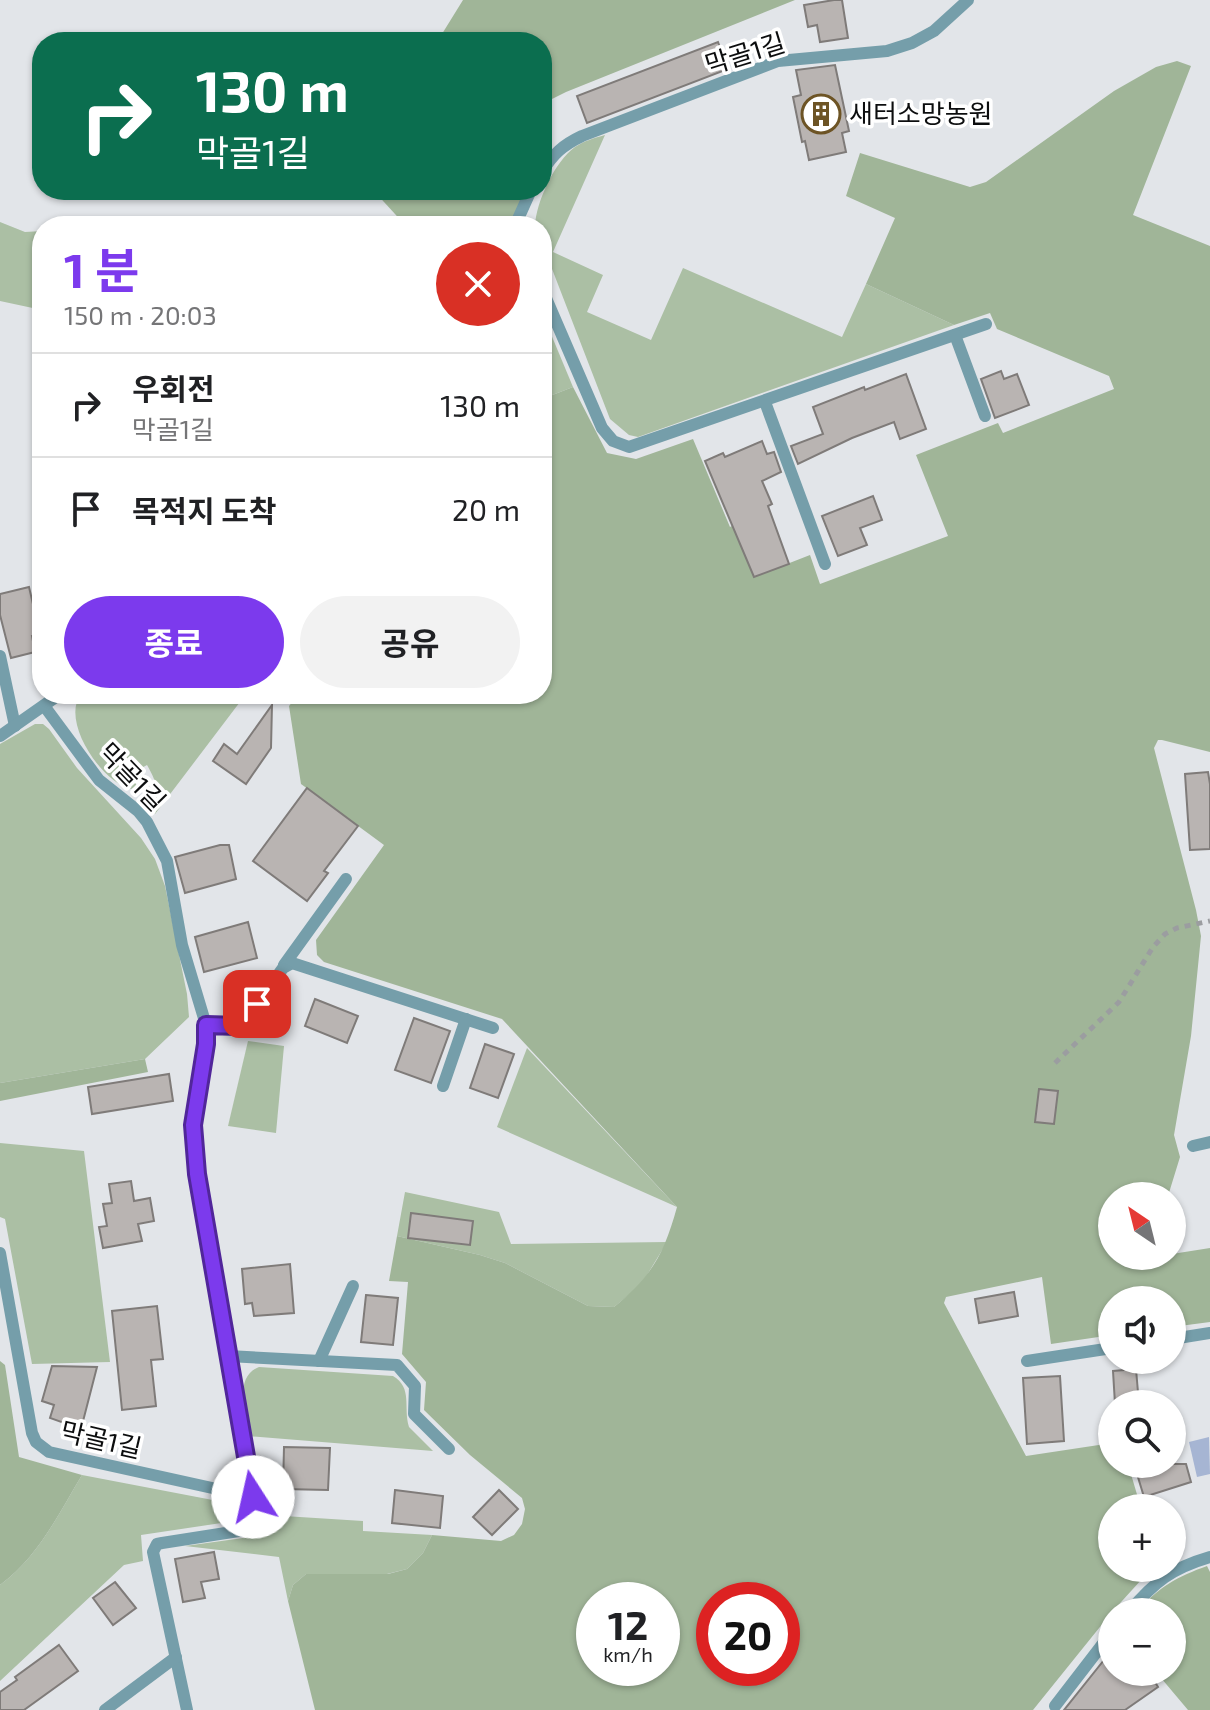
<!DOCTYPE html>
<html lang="ko">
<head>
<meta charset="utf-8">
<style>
	:root { --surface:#fff; --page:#f2f2f2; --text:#202124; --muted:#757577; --line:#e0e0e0; --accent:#7c3aed }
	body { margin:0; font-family:"Exo 2","Noto Sans KR",sans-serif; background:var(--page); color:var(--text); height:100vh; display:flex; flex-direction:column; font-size:30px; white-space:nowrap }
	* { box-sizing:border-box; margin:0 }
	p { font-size:26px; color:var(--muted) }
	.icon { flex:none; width:44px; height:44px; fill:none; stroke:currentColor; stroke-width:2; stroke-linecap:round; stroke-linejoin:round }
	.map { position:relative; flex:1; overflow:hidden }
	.details { position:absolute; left:32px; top:216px; width:520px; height:488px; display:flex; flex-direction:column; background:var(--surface); border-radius:32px; box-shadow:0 2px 6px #0004 }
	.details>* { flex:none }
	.banner { position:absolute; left:32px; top:32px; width:520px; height:168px; border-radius:32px; box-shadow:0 2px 6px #0004; background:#0b6e4f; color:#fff; overflow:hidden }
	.needle { width:52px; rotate:325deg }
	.tools { position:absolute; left:1098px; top:1182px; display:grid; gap:16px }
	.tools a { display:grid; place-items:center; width:88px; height:88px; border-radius:50%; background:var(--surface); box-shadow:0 2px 6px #0004; font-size:40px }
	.speed { position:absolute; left:576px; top:1582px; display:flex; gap:16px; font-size:40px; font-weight:700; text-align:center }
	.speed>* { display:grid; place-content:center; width:104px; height:104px; border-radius:50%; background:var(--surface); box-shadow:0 2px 6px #0004; line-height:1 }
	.speed small { font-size:20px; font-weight:400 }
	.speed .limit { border:12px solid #d22; background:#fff; color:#111 }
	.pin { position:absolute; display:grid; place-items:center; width:68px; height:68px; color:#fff; margin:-34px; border-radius:16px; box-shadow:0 4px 12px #0006 }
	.me { position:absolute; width:88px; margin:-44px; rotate:350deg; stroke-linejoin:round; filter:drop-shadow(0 0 6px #0008) }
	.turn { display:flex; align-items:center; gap:28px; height:168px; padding:0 32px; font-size:36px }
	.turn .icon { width:104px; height:104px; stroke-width:2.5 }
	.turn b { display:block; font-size:56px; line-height:68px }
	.round { display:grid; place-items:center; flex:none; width:84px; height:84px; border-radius:42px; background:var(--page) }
	.headline { display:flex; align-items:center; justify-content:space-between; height:136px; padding:0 32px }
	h1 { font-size:48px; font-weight:700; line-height:60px; color:var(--accent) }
	.cta { display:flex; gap:16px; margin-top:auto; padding:16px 32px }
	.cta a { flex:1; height:92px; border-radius:48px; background:var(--accent); color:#fff; font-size:32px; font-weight:700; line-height:92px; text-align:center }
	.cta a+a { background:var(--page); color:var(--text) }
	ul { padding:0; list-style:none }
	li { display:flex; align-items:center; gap:24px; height:104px; padding:0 32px; border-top:2px solid var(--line) }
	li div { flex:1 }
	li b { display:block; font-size:30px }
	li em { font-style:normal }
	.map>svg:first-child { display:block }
	.green { fill:#abbfa4 }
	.forest { fill:#a0b598; fill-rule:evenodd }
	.water { fill:#a6b5d3 }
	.building { fill:#b9b4b2; stroke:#7f7b79; stroke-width:2 }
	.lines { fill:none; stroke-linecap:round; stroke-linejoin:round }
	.path { stroke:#9b9da0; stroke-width:5; stroke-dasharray:6 6; stroke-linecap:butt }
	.lane { stroke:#759eaa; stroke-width:12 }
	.route-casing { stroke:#51269a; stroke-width:20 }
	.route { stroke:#7c3aed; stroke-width:14 }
	.labels { text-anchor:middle; stroke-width:7; stroke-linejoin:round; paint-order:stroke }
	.street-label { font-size:26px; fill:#0c0d0e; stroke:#fff }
	.poi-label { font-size:26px; fill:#0c0d0e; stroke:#fff; text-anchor:start }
</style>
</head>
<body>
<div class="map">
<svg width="1210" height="1710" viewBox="0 0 1210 1710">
	<rect width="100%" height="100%" fill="#e2e5e9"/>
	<!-- green -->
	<g class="green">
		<path d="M605 135 553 252 603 275 587 312 651 340 683 268 842 337 866 284 954 325 638 437 629 435 610 419 542 243V226H535C536 202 555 161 575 147 584 141 594 138 605 135Z"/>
		<polygon points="0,222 25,232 42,231 42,310 0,301"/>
		<polygon points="548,327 573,387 542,399 542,329"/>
		<path d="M81 694H246L155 814 149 808C160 790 157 783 147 765L136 771V787L131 789C102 783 60 721 81 694Z"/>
		<polygon points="35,724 43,724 49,729 77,768 141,838 155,859 165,886 187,994 189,1017 145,1059 0,1083 0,744"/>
		<polygon points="248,1041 284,1046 276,1133 228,1126"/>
		<polygon points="527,1048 677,1207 497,1127"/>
		<polygon points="0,1143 84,1151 110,1362 32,1364 5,1219 0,1217"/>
		<polygon points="405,1192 499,1212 511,1244 667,1242 641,1285 614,1307 588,1306 505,1263 480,1255 397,1236"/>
		<path d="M259 1367 393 1376C413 1388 403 1407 409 1427L433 1451 248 1436C246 1414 233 1377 259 1367Z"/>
		<path d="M82 1475 244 1506 238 1517 228 1522 141 1535 143 1561 124 1565 0 1681V1585C38 1557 58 1515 82 1475Z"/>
		<polygon points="268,1515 363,1521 363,1531 432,1535 423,1553 407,1569 387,1574 306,1574 293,1585 288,1601 279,1557 185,1546 258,1536 267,1529"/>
	</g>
	<!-- forest -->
	<g class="forest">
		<polygon points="463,0 795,0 566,92 542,104 542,42 437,42"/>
		<path d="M1177 61 1191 66 1133 215 1210 246V752L1162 740H1158L1154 748 1196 910 1201 936 1191 1036 1174 1135 1180 1157 1168 1196H1112V1256H1172V1254L1210 1248V1322L1172 1327V1300H1112V1335L1051 1344 1042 1277 946 1297 944 1303 1026 1456 1112 1443V1464H1128L1141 1508H1112V1568H1152L1112 1612 1033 1710H315L288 1601 293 1585 306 1574H388L407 1569 423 1553 432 1535 501 1541 514 1535 522 1524 525 1509 522 1498 470 1455 424 1410 426 1382 402 1354 408 1282 389 1281 397 1236 480 1255 505 1263 588 1306 614 1307C652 1276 664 1254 677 1207L502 1019 324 962 317 955 316 940 384 845 301 784 289 706 299 694H542V399L573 387 607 453 636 459 693 439 730 527 734 525 754 577 810 555 820 584 948 536 916 455 998 423 1003 433 1114 389 1109 376 997 329 990 313 954 325 866 284 895 218 846 196 860 153 970 187 986 182 1114 91 1156 67ZM594 1600H662V1668H594ZM714 1600H782V1668H714Z"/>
		<polygon points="373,190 526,190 511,226 406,226"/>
		<polygon points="145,1059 148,1072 0,1101 0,1083"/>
		<path d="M0 1361 5 1365 19 1457 82 1475C58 1515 38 1557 0 1585Z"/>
		<path d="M1207 1566 1210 1572V1710H1188L1156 1672H1172V1612H1138C1156 1588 1179 1576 1207 1566Z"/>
	</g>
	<!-- water -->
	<polygon class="water" points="1209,1437 1210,1474 1197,1477 1189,1442"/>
	<!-- building -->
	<g class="building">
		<polygon points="834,0 842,0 848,38 820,42 817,25 808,27 804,5"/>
		<polygon points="718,42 728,69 587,123 577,96"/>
		<polygon points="835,65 849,131 842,133 846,152 809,160 805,141 802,142 793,97 801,95 796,70"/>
		<polygon points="1001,371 1004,379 1017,374 1029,405 995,418 981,379"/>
		<polygon points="906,374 926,429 900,439 894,422 852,438 798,464 791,446 823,434 813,407 864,387 865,390"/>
		<polygon points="762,441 767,454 774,452 781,472 762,481 772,504 768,506 789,564 754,577 705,461 723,453 725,457"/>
		<polygon points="873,496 882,520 860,528 867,545 838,556 822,516"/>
		<polygon points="29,587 40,634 32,636 35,652 11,658 0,615 0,594"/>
		<polygon points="272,705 271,748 246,784 213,761 224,744 237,754"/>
		<polygon points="1208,772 1210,784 1210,849 1190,850 1185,774"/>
		<polygon points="307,788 358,826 324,871 328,873 307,901 253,861"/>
		<polygon points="220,845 229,845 236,879 185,893 175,857"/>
		<polygon points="248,922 257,958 204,972 195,937"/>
		<polygon points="315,999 358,1016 347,1043 305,1026"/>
		<polygon points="414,1018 450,1031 431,1083 395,1070"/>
		<polygon points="485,1044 514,1054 498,1098 470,1088"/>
		<polygon points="169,1074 173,1101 92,1114 88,1087"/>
		<polygon points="1039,1089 1058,1091 1054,1124 1035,1122"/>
		<polygon points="131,1181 134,1201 150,1198 154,1221 138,1224 142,1241 103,1248 99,1227 107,1226 103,1204 112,1203 109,1184"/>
		<polygon points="411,1213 473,1221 470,1245 408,1238"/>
		<polygon points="290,1264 294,1313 254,1316 252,1303 245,1304 242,1269"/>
		<polygon points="1014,1292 1018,1316 979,1323 975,1299"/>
		<polygon points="366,1295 398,1298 393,1345 361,1342"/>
		<polygon points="157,1306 163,1359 151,1360 156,1406 122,1410 112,1311"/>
		<polygon points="52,1366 97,1367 81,1429 50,1418 54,1405 42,1401"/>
		<polygon points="1136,1369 1139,1404 1115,1404 1113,1371"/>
		<polygon points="1060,1376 1064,1441 1027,1444 1023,1378"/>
		<polygon points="284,1447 330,1448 328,1490 283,1489"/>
		<polygon points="1134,1464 1186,1464 1191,1482 1144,1497"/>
		<polygon points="395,1490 443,1496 440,1528 392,1523"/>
		<polygon points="499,1490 518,1509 492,1535 473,1517"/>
		<polygon points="214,1552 219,1579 201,1582 205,1598 183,1602 175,1559"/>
		<polygon points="115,1582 136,1608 113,1625 93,1598"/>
		<polygon points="59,1645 78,1671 24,1710 0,1710 0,1692 17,1680 15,1677"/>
		<polygon points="1112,1650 1112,1672 1149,1672 1158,1687 1125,1710 1064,1710"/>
	</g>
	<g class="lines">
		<!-- path -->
		<polyline class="path" points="1055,1063 1119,1002 1153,947 1165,934 1177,928 1210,921"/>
		<!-- lane -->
		<g class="lane">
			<path d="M542 172C553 154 563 145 582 136L778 61 887 51 912 43 934 31 968 0"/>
			<polyline points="518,226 518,219 531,190"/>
			<polyline points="542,289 602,428 613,441 629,447 986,324"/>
			<polyline points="955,335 985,416"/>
			<polyline points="765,402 825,564"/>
			<polyline points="0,656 15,726"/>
			<polyline points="45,707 99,780 138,811 147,822 167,861 182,945 206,1025 206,1044 193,1125 197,1174 256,1521 254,1525 245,1530 162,1543 157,1544 153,1552 187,1710"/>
			<polyline points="0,736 60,694"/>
			<polyline points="284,965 346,879"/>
			<polyline points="206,1025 239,1026 244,1023 283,968 292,963 493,1028"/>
			<polyline points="443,1086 466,1019"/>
			<polyline points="1193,1146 1210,1142"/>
			<polyline points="0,1253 32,1433 36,1442 49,1452 253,1497"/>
			<polyline points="1172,1339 1210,1333"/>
			<polyline points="228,1356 397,1365 415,1386 414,1414 449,1449"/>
			<polyline points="319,1361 353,1286"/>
			<polyline points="1027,1361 1112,1348"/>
			<path d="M1129 1612C1154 1582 1172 1568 1210 1557"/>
			<polyline points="1055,1706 1112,1632"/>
			<polyline points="105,1710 176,1657"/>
		</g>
	</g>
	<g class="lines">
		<defs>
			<polyline id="route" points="253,1497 197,1174 193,1125 206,1044 206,1025 239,1026 257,1004"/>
		</defs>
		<!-- route casing -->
		<use href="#route" class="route-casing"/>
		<!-- route -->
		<use href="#route" class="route"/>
	</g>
	<!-- icons -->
	<defs>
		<symbol id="building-ring" viewBox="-11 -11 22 22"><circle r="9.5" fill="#fff" stroke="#6d5425" stroke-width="1.5"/><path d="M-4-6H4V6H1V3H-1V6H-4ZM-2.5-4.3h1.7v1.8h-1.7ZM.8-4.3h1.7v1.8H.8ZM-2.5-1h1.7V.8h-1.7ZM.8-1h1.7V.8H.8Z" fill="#6d5425"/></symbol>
	</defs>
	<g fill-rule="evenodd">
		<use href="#building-ring" x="799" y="92" width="44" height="44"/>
	</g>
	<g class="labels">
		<!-- street labels -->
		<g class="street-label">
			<text transform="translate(745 54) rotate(-17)" y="9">막골1길</text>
			<text transform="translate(132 777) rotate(46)" y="9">막골1길</text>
			<text transform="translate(101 1440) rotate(13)" y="9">막골1길</text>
		</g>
		<!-- poi labels -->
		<g class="poi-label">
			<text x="849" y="123">새터소망농원</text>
		</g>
	</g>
</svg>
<div class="tools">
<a><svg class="needle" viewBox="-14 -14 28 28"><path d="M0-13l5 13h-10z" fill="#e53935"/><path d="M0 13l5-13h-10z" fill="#757577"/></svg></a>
<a><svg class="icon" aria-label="sound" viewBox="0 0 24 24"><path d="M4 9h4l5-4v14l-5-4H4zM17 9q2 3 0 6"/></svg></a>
<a><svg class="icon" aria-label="search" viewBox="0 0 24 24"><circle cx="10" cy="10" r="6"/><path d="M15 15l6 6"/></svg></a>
<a>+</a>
<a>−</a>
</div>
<div class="speed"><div>12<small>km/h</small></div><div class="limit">20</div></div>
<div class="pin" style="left:257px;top:1004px;background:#d93025"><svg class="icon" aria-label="arrive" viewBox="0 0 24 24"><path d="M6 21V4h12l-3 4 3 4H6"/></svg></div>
<svg class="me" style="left:253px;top:1497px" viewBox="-20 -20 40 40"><circle r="19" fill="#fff"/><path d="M0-13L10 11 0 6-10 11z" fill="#7c3aed"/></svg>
<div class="banner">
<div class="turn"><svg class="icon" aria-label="right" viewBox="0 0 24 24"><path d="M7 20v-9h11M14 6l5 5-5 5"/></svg><div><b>130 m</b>막골1길</div></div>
</div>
<section class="details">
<div class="headline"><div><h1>1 분</h1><p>150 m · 20:03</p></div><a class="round" style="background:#d93025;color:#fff"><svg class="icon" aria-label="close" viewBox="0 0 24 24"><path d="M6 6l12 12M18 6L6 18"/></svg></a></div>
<ul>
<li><svg class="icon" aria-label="right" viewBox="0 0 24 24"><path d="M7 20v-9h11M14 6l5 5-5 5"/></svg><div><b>우회전</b><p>막골1길</p></div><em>130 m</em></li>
<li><svg class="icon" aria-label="arrive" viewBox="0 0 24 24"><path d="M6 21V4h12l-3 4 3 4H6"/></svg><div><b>목적지 도착</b></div><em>20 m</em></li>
</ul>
<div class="cta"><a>종료</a><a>공유</a></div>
</section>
</div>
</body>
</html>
